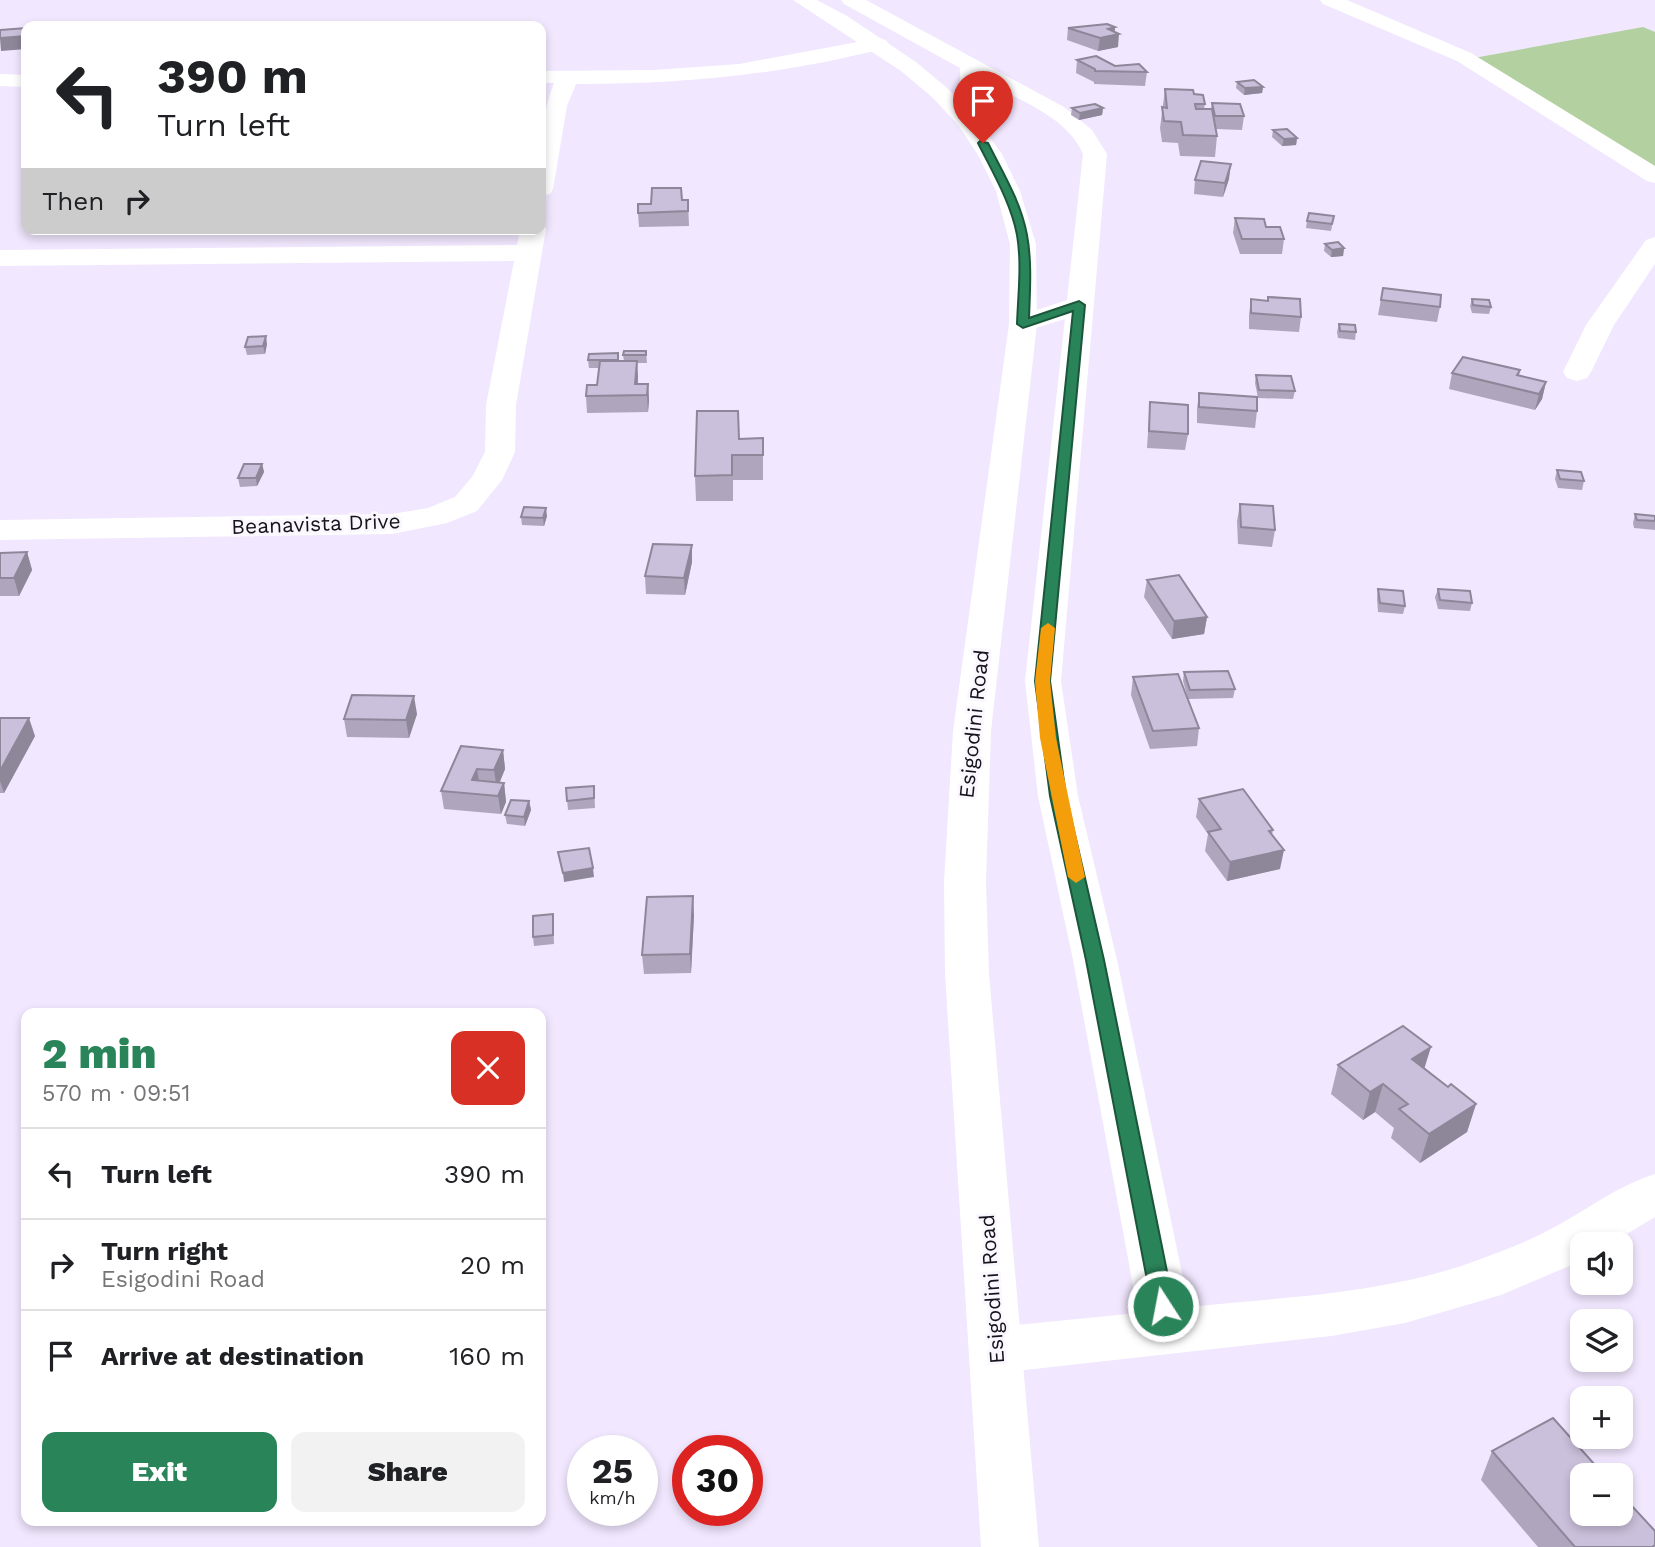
<!DOCTYPE html>
<html lang="en">
<head>
<meta charset="utf-8">
<style>
	:root { --surface:#fff; --page:#f2f2f2; --text:#202124; --muted:#757577; --line:#e0e0e0; --accent:#2a845a }
	body { margin:0; font-family:"Work Sans",sans-serif; background:var(--page); color:var(--text); height:100vh; display:flex; flex-direction:column; font-size:26px; white-space:nowrap }
	* { box-sizing:border-box; margin:0 }
	p { font-size:23px; color:var(--muted) }
	.icon { flex:none; width:38px; height:38px; fill:none; stroke:currentColor; stroke-width:2; stroke-linecap:round; stroke-linejoin:round }
	.map { position:relative; flex:1; overflow:hidden }
	.details { position:absolute; left:21px; top:1008px; width:525px; height:518px; display:flex; flex-direction:column; background:var(--surface); border-radius:14px; box-shadow:0 4px 10px #0003 }
	.details>* { flex:none }
	.banner { position:absolute; left:21px; top:21px; width:525px; height:214px; border-radius:14px; box-shadow:0 4px 10px #0003; background:#fff; color:var(--text); overflow:hidden }
	.buttons { position:absolute; left:1570px; top:1232px; display:grid; gap:14px }
	.buttons a { display:grid; place-items:center; width:63px; height:63px; border-radius:14px; background:var(--surface); box-shadow:0 4px 10px #0003; font-size:35px }
	.speed { position:absolute; left:567px; top:1435px; display:flex; gap:14px; font-size:35px; font-weight:700; text-align:center }
	.speed>* { display:grid; place-content:center; width:91px; height:91px; border-radius:50%; background:var(--surface); box-shadow:0 4px 10px #0003; line-height:1 }
	.speed small { font-size:18px; font-weight:400 }
	.speed .limit { border:10px solid #d22; background:#fff; color:#111 }
	.pin { position:absolute; display:grid; place-items:center; width:60px; height:60px; color:#fff; margin:-72px -30px; border-radius:50% 50% 50% 0; rotate:-45deg; box-shadow:0 0 7px #0007 }
	.pin .icon { rotate:45deg }
	.me { position:absolute; width:77px; margin:-38px; rotate:349deg; stroke-linejoin:round; filter:drop-shadow(0 0 5px #0008) }
	.turn { display:flex; align-items:center; gap:24px; height:147px; padding:0 21px; font-size:32px }
	.turn .icon { width:91px; height:91px; stroke-width:2.5 }
	.turn b { display:block; font-size:49px; line-height:60px }
	.then { display:flex; align-items:center; height:66px; padding:0 21px; background:#0003; gap:14px; font-size:26px }
	.round { display:grid; place-items:center; flex:none; width:74px; height:74px; border-radius:14px; background:var(--page) }
	.headline { display:flex; align-items:center; justify-content:space-between; height:119px; padding:0 21px }
	h1 { font-size:42px; font-weight:800; line-height:52px; color:var(--accent) }
	.button { display:flex; gap:14px; margin-top:auto; padding:14px 21px }
	.button a { flex:1; height:80px; border-radius:14px; background:var(--accent); color:#fff; font-size:28px; font-weight:800; line-height:80px; text-align:center }
	.button a+a { background:var(--page); color:var(--text) }
	ul { padding:0; list-style:none }
	li { display:flex; align-items:center; gap:21px; height:91px; padding:0 21px; border-top:2px solid var(--line) }
	li div { flex:1 }
	li b { display:block; font-size:26px }
	li em { font-style:normal }
	.map>svg:first-child { display:block }
	.green { fill:#b2d0a0 }
	.lines { fill:none; stroke-linecap:round; stroke-linejoin:round }
	.minor { fill:#fff; fill-rule:evenodd }
	.major { fill:#fff; fill-rule:evenodd }
	.wall { fill:#afa5bc }
	.shaded-wall { fill:#8e8699 }
	.building { fill:#cbc0db; stroke:#8e8699; stroke-width:2 }
	.route { fill:#2a845a; stroke:#1b563a; stroke-width:2 }
	.slow { fill:#f59e0b }
	.labels { text-anchor:middle; stroke-width:6; stroke-linejoin:round; paint-order:stroke }
	.street-label { font-size:21px; fill:#17131c; stroke:#faf8fe }
</style>
</head>
<body>
<div class="map">
<svg width="1655" height="1547" viewBox="0 0 1655 1547">
	<rect width="100%" height="100%" fill="#f1e7fe"/>
	<!-- green -->
	<polygon class="green" points="1643,27 1655,32 1655,169 1474,58"/>
	<g class="lines">
		<!-- minor -->
		<g class="minor">
			<path d="M841 0H866L1064 107 1092 130 1107 154 1061 681 1078 796 1117 960 1189 1307C1284 1297 1387 1294 1478 1260 1501 1251 1525 1243 1547 1231 1583 1213 1616 1186 1655 1174V1217L1610 1244H1582L1581 1261 1501 1295 1405 1323 1331 1336 997 1373 978 1366 971 1350 978 1334 997 1327 1138 1313 1073 960 1038 796 1025 681 1065 319 1023 332 1013 330 1009 324 1013 318 1067 300 1083 154C1067 116 1016 99 982 80L983 126 980 131H964L961 126 960 68 844 4Z"/>
			<polygon points="1320,0 1347,0 1471,53 1655,166 1655,183 1647,181 1457,61 1323,4"/>
			<path d="M879 38 886 40 889 44 886 48C780 75 685 84 576 84L567 106 553 189 550 194 541 196C541 156 539 121 554 83H541V71L654 70 739 64Z"/>
			<polygon points="0,74 26,75 26,87 0,86"/>
			<polygon points="541,223 546,229 516,405 515,452 502,480 477,511 447,523 392,534 0,540 0,520 392,514 428,508 455,497 472,477 485,452 486,405 514,261 0,266 0,250 517,245 520,229 541,229"/>
			<polygon points="1655,237 1655,264 1614,325 1591,372 1587,378 1577,381 1567,378 1563,372 1586,325 1646,240"/>
		</g>
		<!-- major -->
		<polygon class="major" points="793,0 817,0 847,16 916,62 947,88 975,117 1002,154 1020,191 1036,244 1037,324 991,731 986,882 989,974 1039,1547 981,1547 945,974 944,882 953,731 1009,324 1010,244 996,191 978,155 959,126 932,97 901,71"/>
	</g>
	<!-- wall -->
	<g class="wall">
		<polygon points="1115,27 1115,32 1118,47 1098,51 1067,40 1068,28"/>
		<polygon points="1077,60 1115,66 1147,72 1145,86 1094,84 1094,82 1076,73"/>
		<polygon points="1237,82 1263,87 1262,93 1244,95 1236,88"/>
		<polygon points="1165,89 1194,94 1205,104 1204,109 1211,109 1212,103 1244,116 1242,130 1216,129 1217,136 1215,157 1180,156 1178,143 1162,142 1160,128"/>
		<polygon points="1072,108 1103,108 1102,115 1079,120 1071,115"/>
		<polygon points="1273,130 1297,138 1296,145 1282,146 1272,137"/>
		<polygon points="1229,179 1223,197 1194,194 1195,180"/>
		<polygon points="682,200 688,200 689,226 639,227 638,213 651,204"/>
		<polygon points="1334,216 1331,231 1306,228 1307,221"/>
		<polygon points="1235,218 1266,227 1284,239 1282,254 1240,254 1233,233"/>
		<polygon points="1325,244 1344,248 1343,256 1331,257 1324,251"/>
		<polygon points="1383,288 1440,307 1437,322 1378,315"/>
		<polygon points="1268,297 1301,317 1299,332 1249,329 1249,315 1251,299 1267,301"/>
		<polygon points="1472,299 1491,307 1489,314 1472,313 1470,306"/>
		<polygon points="1339,324 1356,332 1355,340 1338,338 1337,332"/>
		<polygon points="267,344 265,354 247,355 245,347"/>
		<polygon points="646,351 647,363 637,363 638,384 648,384 649,400 648,412 587,413 586,396 597,385 599,368 589,368 588,360 618,353 619,361 624,361 623,355"/>
		<polygon points="1520,370 1519,376 1546,382 1542,399 1535,410 1449,389 1452,373"/>
		<polygon points="1256,375 1295,391 1293,399 1258,398 1255,383"/>
		<polygon points="1199,393 1257,411 1255,428 1197,423 1197,409"/>
		<polygon points="1150,402 1188,434 1185,450 1147,448"/>
		<polygon points="763,438 763,480 733,480 733,501 696,501 695,476 739,439"/>
		<polygon points="262,464 264,472 257,486 240,487 238,478"/>
		<polygon points="1557,470 1584,481 1582,490 1558,488 1555,479"/>
		<polygon points="1240,504 1275,530 1272,547 1238,544 1237,521"/>
		<polygon points="1635,514 1655,516 1655,530 1634,528 1633,523"/>
		<polygon points="547,516 544,526 522,525 521,517"/>
		<polygon points="692,545 692,562 685,595 646,594 645,576"/>
		<polygon points="27,552 32,570 19,596 0,596 0,553"/>
		<polygon points="1147,580 1207,617 1204,634 1172,639 1144,597"/>
		<polygon points="1378,589 1405,606 1403,614 1378,612 1377,598"/>
		<polygon points="1438,589 1472,603 1470,611 1438,609 1435,597"/>
		<polygon points="1184,672 1235,689 1233,698 1188,699 1183,681"/>
		<polygon points="1133,677 1199,728 1197,746 1150,749 1131,695"/>
		<polygon points="417,714 409,738 347,737 344,719"/>
		<polygon points="0,718 35,736 4,793 0,793"/>
		<polygon points="503,750 505,769 499,783 504,783 506,802 501,814 444,809 441,791"/>
		<polygon points="594,786 595,808 568,810 566,788"/>
		<polygon points="1199,799 1273,830 1272,835 1280,869 1227,881 1205,851 1208,834 1196,817"/>
		<polygon points="529,801 531,810 525,826 507,824 505,815"/>
		<polygon points="553,914 554,944 534,946 533,937"/>
		<polygon points="694,915 691,973 644,974 642,955"/>
		<polygon points="1338,1065 1425,1068 1448,1087 1476,1104 1467,1132 1420,1163 1391,1138 1394,1128 1375,1112 1363,1120 1331,1094"/>
		<polygon points="1492,1451 1655,1547 1538,1547 1481,1480"/>
	</g>
	<!-- shaded-wall -->
	<g class="shaded-wall">
		<polygon points="1115,27 1114,35 1119,34 1118,47 1098,51 1100,38 1108,29"/>
		<polygon points="26,36 26,49 1,51 0,38"/>
		<polygon points="1263,87 1262,93 1244,95 1245,88"/>
		<polygon points="1103,108 1102,115 1079,120 1080,113"/>
		<polygon points="1297,138 1296,145 1282,146 1284,139"/>
		<polygon points="1231,164 1229,179 1223,197 1225,183"/>
		<polygon points="1344,248 1343,256 1331,257 1332,250"/>
		<polygon points="266,336 267,344 265,354 263,346"/>
		<polygon points="637,361 638,377 637,395 635,384"/>
		<polygon points="1546,382 1542,399 1535,410 1539,394"/>
		<polygon points="648,384 649,400 648,412 647,395"/>
		<polygon points="262,464 264,472 257,486 256,478"/>
		<polygon points="546,508 547,516 544,526 543,518"/>
		<polygon points="692,545 692,562 685,595 684,578"/>
		<polygon points="27,552 32,570 19,596 14,578"/>
		<polygon points="1207,617 1204,634 1172,639 1174,621"/>
		<polygon points="414,696 417,714 409,738 406,720"/>
		<polygon points="29,718 35,736 4,793 0,781 0,771"/>
		<polygon points="503,750 505,769 497,789 494,770"/>
		<polygon points="477,769 480,787 472,780"/>
		<polygon points="504,783 506,802 501,814 498,796"/>
		<polygon points="529,801 531,810 525,826 524,817"/>
		<polygon points="1284,850 1280,869 1227,881 1230,862"/>
		<polygon points="593,868 594,877 564,882 563,873"/>
		<polygon points="693,896 694,915 691,973 690,954"/>
		<polygon points="1431,1047 1422,1076 1412,1059"/>
		<polygon points="1383,1084 1375,1112 1363,1120 1370,1092"/>
		<polygon points="1476,1104 1467,1132 1420,1163 1429,1134"/>
	</g>
	<!-- building -->
	<g class="building">
		<polygon points="1107,24 1115,27 1108,29 1119,34 1100,38 1068,28"/>
		<polygon points="26,28 26,36 0,38 0,30"/>
		<polygon points="1096,56 1115,66 1139,64 1147,72 1095,71 1095,69 1077,60"/>
		<polygon points="1254,80 1263,87 1245,88 1237,82"/>
		<polygon points="1165,89 1193,90 1194,94 1203,95 1205,104 1195,104 1196,109 1212,109 1217,136 1183,135 1181,122 1164,121 1162,107 1167,108"/>
		<polygon points="1212,103 1240,104 1244,116 1215,116"/>
		<polygon points="1095,104 1103,108 1080,113 1072,108"/>
		<polygon points="1287,129 1297,138 1284,139 1273,130"/>
		<polygon points="1201,161 1231,164 1225,183 1195,180"/>
		<polygon points="652,188 681,188 682,200 688,200 688,211 638,213 638,204 651,204"/>
		<polygon points="1309,213 1334,216 1332,224 1307,221"/>
		<polygon points="1235,218 1264,219 1266,227 1280,227 1284,239 1242,239"/>
		<polygon points="1338,242 1344,248 1332,250 1325,244"/>
		<polygon points="1383,288 1441,295 1440,307 1381,300"/>
		<polygon points="1268,297 1300,299 1301,317 1251,313 1251,299 1268,301"/>
		<polygon points="1472,299 1489,300 1491,307 1473,305"/>
		<polygon points="1339,324 1355,325 1356,332 1340,331"/>
		<polygon points="266,336 263,346 245,347 248,337"/>
		<polygon points="624,351 646,351 646,355 623,355"/>
		<polygon points="618,353 618,360 588,360 589,354"/>
		<polygon points="1463,357 1520,370 1517,375 1546,382 1539,394 1452,373"/>
		<polygon points="600,361 637,361 635,384 648,384 647,395 586,396 587,385 597,385"/>
		<polygon points="1256,375 1291,376 1295,391 1259,390"/>
		<polygon points="1199,393 1257,397 1257,411 1199,407"/>
		<polygon points="1150,402 1188,405 1188,434 1149,431"/>
		<polygon points="697,411 738,411 739,439 763,438 763,455 732,455 732,475 695,476"/>
		<polygon points="244,464 262,464 256,478 238,478"/>
		<polygon points="1557,470 1581,472 1584,481 1560,479"/>
		<polygon points="1240,504 1273,506 1275,530 1241,527"/>
		<polygon points="524,507 546,508 543,518 521,517"/>
		<polygon points="1635,514 1655,516 1655,521 1637,520"/>
		<polygon points="653,544 692,545 684,578 645,576"/>
		<polygon points="27,552 14,578 0,578 0,553"/>
		<polygon points="1179,575 1207,617 1174,621 1147,580"/>
		<polygon points="1378,589 1403,591 1405,606 1380,603"/>
		<polygon points="1438,589 1470,591 1472,603 1440,600"/>
		<polygon points="1228,671 1235,689 1190,690 1184,672"/>
		<polygon points="1178,674 1199,728 1153,731 1133,677"/>
		<polygon points="352,695 414,696 406,720 344,719"/>
		<polygon points="0,718 29,718 0,771"/>
		<polygon points="461,746 503,750 494,770 477,769 472,780 504,783 498,796 441,791"/>
		<polygon points="594,786 594,798 567,801 566,788"/>
		<polygon points="1243,789 1273,830 1269,831 1284,850 1230,862 1208,832 1221,829 1199,799"/>
		<polygon points="511,800 529,801 524,817 505,815"/>
		<polygon points="589,848 593,868 563,873 558,852"/>
		<polygon points="693,896 690,954 642,955 647,897"/>
		<polygon points="553,914 553,935 533,937 533,916"/>
		<polygon points="1403,1026 1431,1047 1412,1059 1448,1087 1451,1084 1476,1104 1429,1134 1399,1109 1408,1104 1383,1084 1370,1092 1338,1065"/>
		<polygon points="1553,1418 1604,1475 1582,1475 1582,1514 1620,1514 1620,1493 1655,1531 1655,1545 1652,1547 1575,1547 1492,1451"/>
	</g>
	<!-- route -->
	<path class="route" d="M980 141 988 143C1003 173 1021 202 1027 235 1032 262 1030 291 1029 318L1079 301 1085 305 1050 681 1066 796 1104 960 1174 1306 1171 1313 1163 1315 1156 1313 1152 1306 1086 960 1050 796 1035 681 1073 311 1023 328 1017 324C1018 295 1022 264 1017 235 1011 203 993 173 978 143Z"/>
	<!-- slow -->
	<polygon class="slow" points="1048,623 1055,628 1050,681 1056,738 1085,877 1076,883 1068,877 1040,738 1035,681 1041,628"/>
	<g class="labels">
		<!-- street labels -->
		<g class="street-label">
			<text transform="translate(316 524) rotate(-2)" y="7">Beanavista Drive</text>
			<text transform="translate(974 724) rotate(-84)" y="7">Esigodini Road</text>
			<text transform="translate(992 1289) rotate(-94)" y="7">Esigodini Road</text>
		</g>
	</g>
</svg>
<div class="buttons">
<a><svg class="icon" aria-label="sound" viewBox="0 0 24 24"><path d="M4 9h4l5-4v14l-5-4H4zM17 9q2 3 0 6"/></svg></a>
<a><svg class="icon" aria-label="layers" viewBox="0 0 24 24"><path d="M12 4l9 5-9 5-9-5zM3 14l9 5 9-5"/></svg></a>
<a>+</a>
<a>−</a>
</div>
<div class="speed"><div>25<small>km/h</small></div><div class="limit">30</div></div>
<div class="pin" style="left:983px;top:143px;background:#d93025"><svg class="icon" aria-label="arrive" viewBox="0 0 24 24"><path d="M6 21V4h12l-3 4 3 4H6"/></svg></div>
<svg class="me" style="left:1163px;top:1306px" viewBox="-20 -20 40 40"><circle r="17" fill="#2a845a" stroke="#fff" stroke-width="3"/><path d="M0-11L8 9 0 5-8 9z" fill="#fff"/></svg>
<div class="banner">
<div class="turn"><svg class="icon" aria-label="left" viewBox="0 0 24 24"><path d="M17 20v-9H6M10 6l-5 5 5 5"/></svg><div><b>390 m</b>Turn left</div></div>
<div class="then">Then<svg class="icon" aria-label="right" viewBox="0 0 24 24"><path d="M7 20v-9h11M14 6l5 5-5 5"/></svg></div>
</div>
<section class="details">
<div class="headline"><div><h1>2 min</h1><p>570 m · 09:51</p></div><a class="round" style="background:#d93025;color:#fff"><svg class="icon" aria-label="close" viewBox="0 0 24 24"><path d="M6 6l12 12M18 6L6 18"/></svg></a></div>
<ul>
<li><svg class="icon" aria-label="left" viewBox="0 0 24 24"><path d="M17 20v-9H6M10 6l-5 5 5 5"/></svg><div><b>Turn left</b></div><em>390 m</em></li>
<li><svg class="icon" aria-label="right" viewBox="0 0 24 24"><path d="M7 20v-9h11M14 6l5 5-5 5"/></svg><div><b>Turn right</b><p>Esigodini Road</p></div><em>20 m</em></li>
<li><svg class="icon" aria-label="arrive" viewBox="0 0 24 24"><path d="M6 21V4h12l-3 4 3 4H6"/></svg><div><b>Arrive at destination</b></div><em>160 m</em></li>
</ul>
<div class="button"><a>Exit</a><a>Share</a></div>
</section>
</div>
</body>
</html>
